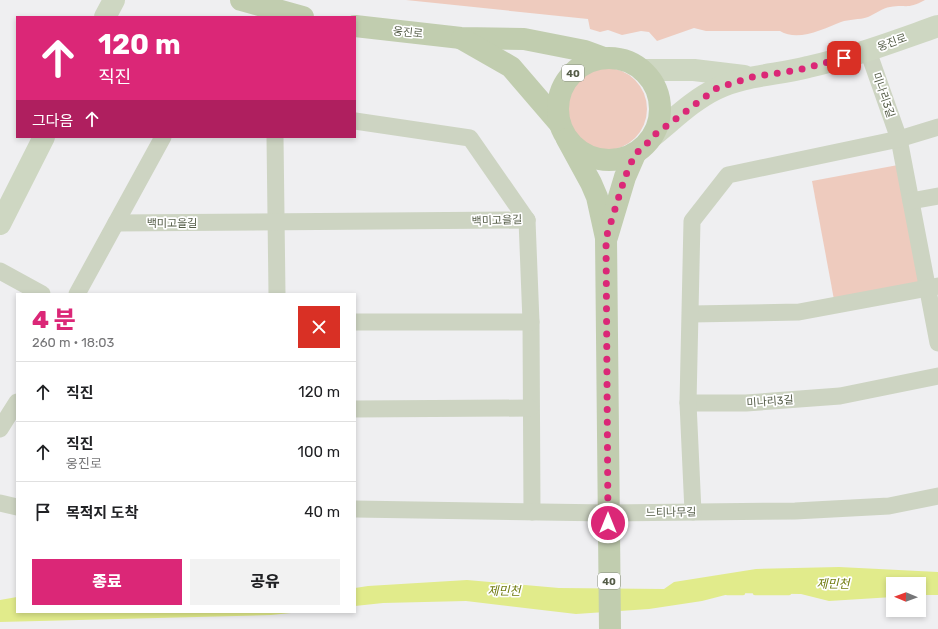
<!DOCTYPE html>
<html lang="ko">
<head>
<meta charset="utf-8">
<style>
	:root { --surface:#fff; --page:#f2f2f2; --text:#202124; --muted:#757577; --line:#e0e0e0; --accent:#db2777 }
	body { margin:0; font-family:Rubik,"Noto Sans KR",sans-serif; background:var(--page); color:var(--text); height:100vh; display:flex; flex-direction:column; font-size:15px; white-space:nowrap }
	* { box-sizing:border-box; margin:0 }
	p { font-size:13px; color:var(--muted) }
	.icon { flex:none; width:22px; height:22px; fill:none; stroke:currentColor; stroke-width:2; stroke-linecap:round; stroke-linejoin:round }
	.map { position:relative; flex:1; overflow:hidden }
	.details { position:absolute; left:16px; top:293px; width:340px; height:320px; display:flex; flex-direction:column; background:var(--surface); border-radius:0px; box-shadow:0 2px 6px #0003 }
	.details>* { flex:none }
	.guide { position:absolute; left:16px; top:16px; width:340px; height:122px; border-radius:0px; box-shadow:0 2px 6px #0003; background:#db2777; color:#fff; overflow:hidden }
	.needle { width:26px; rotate:271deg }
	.tools { position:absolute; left:886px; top:577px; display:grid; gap:8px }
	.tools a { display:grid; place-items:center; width:40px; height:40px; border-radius:0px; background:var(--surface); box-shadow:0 2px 6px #0003; font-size:20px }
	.pin { position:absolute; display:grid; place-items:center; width:34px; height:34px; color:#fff; margin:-17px; border-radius:8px; box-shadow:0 2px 6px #0006 }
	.me { position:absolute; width:44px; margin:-22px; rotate:0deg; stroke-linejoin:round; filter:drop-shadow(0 0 3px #0008) }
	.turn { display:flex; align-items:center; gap:14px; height:84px; padding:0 16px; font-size:18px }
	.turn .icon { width:52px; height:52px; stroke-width:2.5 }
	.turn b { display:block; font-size:28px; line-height:34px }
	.then { display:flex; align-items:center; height:38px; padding:0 16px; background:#0003; gap:8px; font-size:15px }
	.round { display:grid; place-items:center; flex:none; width:42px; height:42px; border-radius:0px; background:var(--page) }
	.headline { display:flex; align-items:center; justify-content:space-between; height:68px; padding:0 16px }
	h1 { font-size:24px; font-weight:800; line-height:30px; color:var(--accent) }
	.action { display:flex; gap:8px; margin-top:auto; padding:8px 16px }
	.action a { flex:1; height:46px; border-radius:0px; background:var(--accent); color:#fff; font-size:16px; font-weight:800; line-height:46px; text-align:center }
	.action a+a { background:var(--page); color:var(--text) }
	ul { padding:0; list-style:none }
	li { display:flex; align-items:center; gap:12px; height:60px; padding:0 16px; border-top:1px solid var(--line) }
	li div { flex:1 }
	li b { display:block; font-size:15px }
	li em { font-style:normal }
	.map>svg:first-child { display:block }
	.green { fill:#eecbbe }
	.water { fill:#e1eb8b }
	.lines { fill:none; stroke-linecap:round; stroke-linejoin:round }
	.stream { stroke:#e1eb8b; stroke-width:4.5 }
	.minor { stroke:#cdd4c2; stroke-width:17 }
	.secondary { stroke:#ced7c2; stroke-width:22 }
	.primary { stroke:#c1cdaf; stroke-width:22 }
	.route { stroke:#db2777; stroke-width:7; stroke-dasharray:0 12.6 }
	.labels { text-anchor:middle; stroke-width:3.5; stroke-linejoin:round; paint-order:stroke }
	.shield { fill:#fff; stroke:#878d7e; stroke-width:1 }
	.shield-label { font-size:10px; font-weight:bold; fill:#545c47 }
	.street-label { font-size:11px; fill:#545c47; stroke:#fff }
	.water-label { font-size:12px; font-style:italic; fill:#707b0f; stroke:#fff }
</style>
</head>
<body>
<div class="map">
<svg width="938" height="629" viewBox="0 0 938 629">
	<rect width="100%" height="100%" fill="#efeff1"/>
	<!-- green -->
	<g class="green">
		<path d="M406 0H925C907 10 907 4 890 7 883 8 875 14 868 17 859 20 849 19 841 22 823 29 798 42 780 31H706L694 28 657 41 649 32 641 31 622 35 608 30 600 32 590 29 588 19Z"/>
		<circle cx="606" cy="109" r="41"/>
		<polygon points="898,165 921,289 835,305 812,181"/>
	</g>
	<!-- water -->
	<g class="water">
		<polygon points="839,567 938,572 938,595 919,595 919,584 893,584 893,597 829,601 801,594 733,593 702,601 649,609 576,614 466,601 383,603 355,606 355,588 368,586 467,580 559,588 664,589 674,582 756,569"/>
		<polygon points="17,597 17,612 301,612 271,615 0,622 0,600"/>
	</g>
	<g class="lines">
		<!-- stream -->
		<g class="stream">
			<polyline points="727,593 743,593"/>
			<polyline points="755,593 789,593"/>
		</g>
		<!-- minor -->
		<g class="minor">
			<polyline points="868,51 899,139 938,343"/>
			<polyline points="355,121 470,138 527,220"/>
			<polyline points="275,137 277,294"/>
			<polyline points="911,201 938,196"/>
			<polyline points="527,220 531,322 532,512"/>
			<polyline points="116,223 527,220"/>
			<polyline points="0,271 42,294"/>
			<polyline points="77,294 163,137"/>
			<polyline points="691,314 799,312 938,286"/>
			<polyline points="355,322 531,322"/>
			<polyline points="688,403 746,403 840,396 938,376"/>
			<polyline points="355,409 530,408"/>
			<polyline points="0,429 17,402"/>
			<polyline points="0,503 17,507"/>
			<polyline points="355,509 608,513 795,511 889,506 938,496"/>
			<polyline points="693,512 688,403 692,221 728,175 899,139 938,127"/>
		</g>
		<!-- secondary -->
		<g class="secondary">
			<polyline points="105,17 114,0"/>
			<polyline points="642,70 694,70 744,76"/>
			<path d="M653 136C673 120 693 100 716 89 744 75 778 75 808 67 853 57 895 41 938 26"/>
			<polyline points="0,224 44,137"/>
		</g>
		<!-- primary -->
		<g class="primary">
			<polyline points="241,0 303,17"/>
			<polyline points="355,26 461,38 524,39 585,51 604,58"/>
			<polyline points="462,39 511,67 560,124"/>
			<circle cx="609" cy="109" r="51"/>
			<polyline points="567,139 591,183 597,197 606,238 610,629"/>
			<polyline points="607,237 625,177 635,154"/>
		</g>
	</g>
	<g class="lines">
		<!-- route -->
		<polyline class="route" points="608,523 606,238 625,177 635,154 645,146 653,136 717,88 752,77 798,70 844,58"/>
	</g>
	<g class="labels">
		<!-- shield labels -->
		<g class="shield">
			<rect x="562" y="65" width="22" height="16" rx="3"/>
			<rect x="598" y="573" width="22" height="16" rx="3"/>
		</g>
		<g class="shield-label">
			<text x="573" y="77">40</text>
			<text x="609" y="585">40</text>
		</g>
		<!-- street labels -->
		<g class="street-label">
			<text transform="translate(408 32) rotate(6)" y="4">웅진로</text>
			<text transform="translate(892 42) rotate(-20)" y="4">웅진로</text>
			<text transform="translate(884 95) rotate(71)" y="4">미나리3길</text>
			<text transform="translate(497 220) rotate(-2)" y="4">백미고을길</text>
			<text x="172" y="227">백미고을길</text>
			<text transform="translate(770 401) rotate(-4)" y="4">미나리3길</text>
			<text transform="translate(671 512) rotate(-1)" y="4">느티나무길</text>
		</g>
		<!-- water labels -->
		<g class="water-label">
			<text x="833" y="588">제민천</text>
			<text x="504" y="595">제민천</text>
		</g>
	</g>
</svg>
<div class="tools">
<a><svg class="needle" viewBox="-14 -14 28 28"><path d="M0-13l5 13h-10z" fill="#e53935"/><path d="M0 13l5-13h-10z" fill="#757577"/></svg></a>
</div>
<div class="pin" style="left:844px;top:58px;background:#d93025"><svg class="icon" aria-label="arrive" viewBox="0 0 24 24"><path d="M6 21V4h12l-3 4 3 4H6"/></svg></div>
<svg class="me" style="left:608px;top:523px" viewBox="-20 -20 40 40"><circle r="17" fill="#db2777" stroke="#fff" stroke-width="3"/><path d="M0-11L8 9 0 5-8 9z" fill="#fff"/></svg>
<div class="guide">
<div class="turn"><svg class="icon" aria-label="ahead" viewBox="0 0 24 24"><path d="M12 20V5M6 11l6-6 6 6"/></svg><div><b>120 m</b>직진</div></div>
<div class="then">그다음<svg class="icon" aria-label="ahead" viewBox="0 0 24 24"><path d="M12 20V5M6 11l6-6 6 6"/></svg></div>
</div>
<section class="details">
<div class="headline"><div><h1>4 분</h1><p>260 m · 18:03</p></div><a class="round" style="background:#d93025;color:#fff"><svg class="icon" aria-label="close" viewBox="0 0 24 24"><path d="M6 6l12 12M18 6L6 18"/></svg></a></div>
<ul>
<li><svg class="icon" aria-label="ahead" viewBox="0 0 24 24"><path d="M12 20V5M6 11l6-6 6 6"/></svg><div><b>직진</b></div><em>120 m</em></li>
<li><svg class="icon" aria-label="ahead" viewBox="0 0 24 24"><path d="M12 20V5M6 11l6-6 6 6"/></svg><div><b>직진</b><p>웅진로</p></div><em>100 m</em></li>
<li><svg class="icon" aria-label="arrive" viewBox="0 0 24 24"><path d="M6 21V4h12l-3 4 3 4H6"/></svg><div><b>목적지 도착</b></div><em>40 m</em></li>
</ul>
<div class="action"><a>종료</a><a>공유</a></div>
</section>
</div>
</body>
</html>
